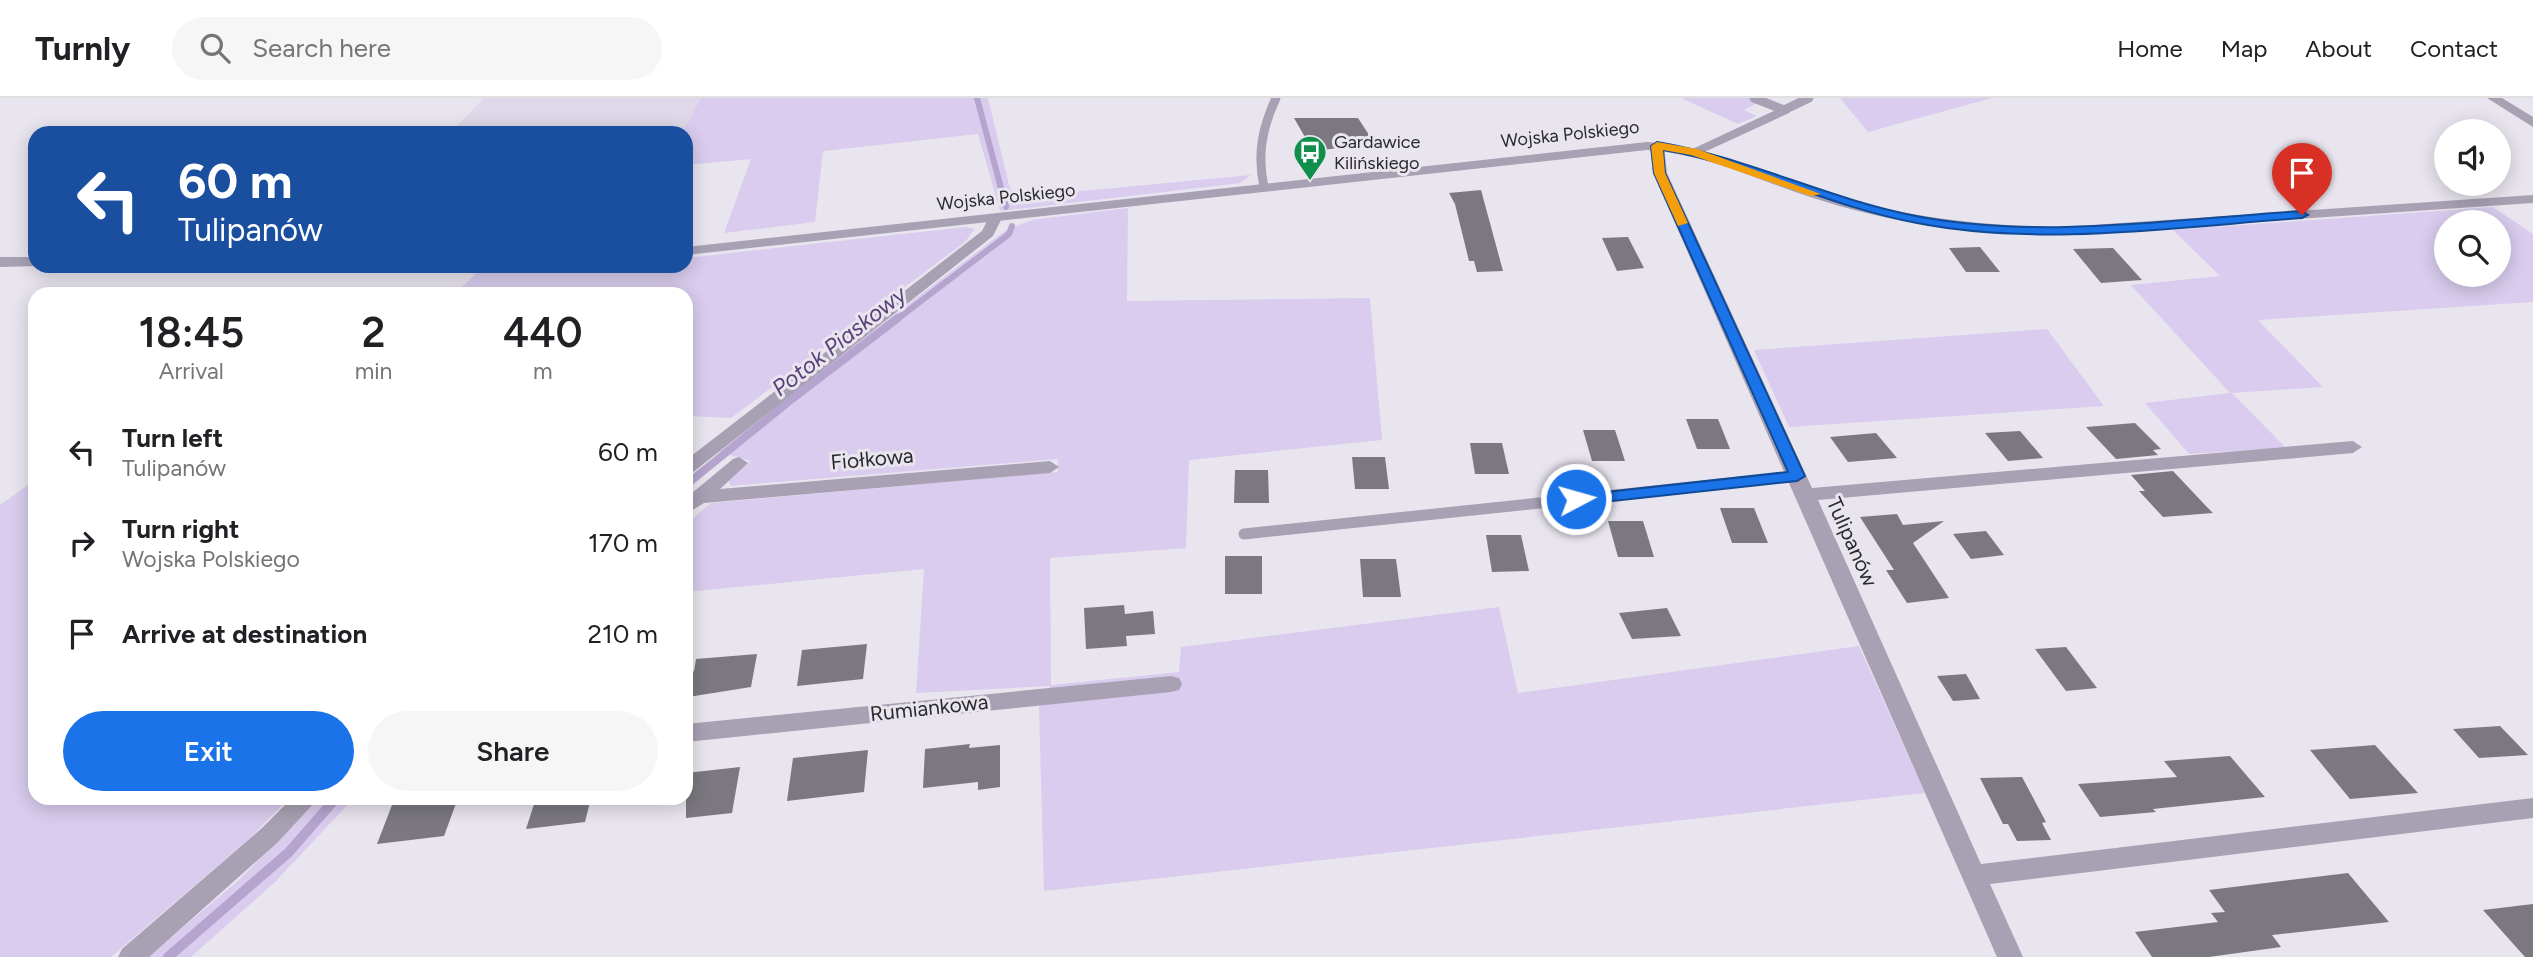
<!DOCTYPE html>
<html lang="en">
<head>
<meta charset="utf-8">
<style>
	:root { --surface:#fff; --page:#f6f6f6; --text:#202124; --muted:#757577; --line:#e0e0e0; --accent:#1a73e8 }
	body { margin:0; font-family:Figtree,sans-serif; background:var(--page); color:var(--text); height:100vh; display:flex; flex-direction:column; font-size:26px; white-space:nowrap }
	* { box-sizing:border-box; margin:0 }
	p { font-size:23px; color:var(--muted) }
	.icon { flex:none; width:38px; height:38px; fill:none; stroke:currentColor; stroke-width:2; stroke-linecap:round; stroke-linejoin:round }
	.map { position:relative; flex:1; overflow:hidden }
	.sheet { position:absolute; left:28px; top:189px; width:665px; height:518px; display:flex; flex-direction:column; background:var(--surface); border-radius:21px; box-shadow:0 4px 18px #0003 }
	.sheet>* { flex:none }
	.top-card { position:absolute; left:28px; top:28px; width:665px; height:147px; border-radius:21px; box-shadow:0 4px 18px #0003; background:#1a4fa0; color:#fff; overflow:hidden }
	.tools { position:absolute; left:2434px; top:21px; display:grid; gap:14px }
	.tools a { display:grid; place-items:center; width:77px; height:77px; border-radius:50%; background:var(--surface); box-shadow:0 4px 18px #0003; font-size:35px }
	.pin { position:absolute; display:grid; place-items:center; width:60px; height:60px; color:#fff; margin:-72px -30px; border-radius:50% 50% 50% 0; rotate:-45deg; box-shadow:0 0 7px #0007 }
	.pin .icon { rotate:45deg }
	.me { position:absolute; width:77px; margin:-38px; rotate:84deg; stroke-linejoin:round; filter:drop-shadow(0 0 5px #0008) }
	.turn { display:flex; align-items:center; gap:24px; height:147px; padding:0 35px; font-size:32px }
	.turn .icon { width:91px; height:91px; stroke-width:2.5 }
	.turn b { display:block; font-size:49px; line-height:60px }
	.eta { display:flex; justify-content:space-evenly; align-items:center; height:119px; text-align:center }
	.eta b { font-size:42px; font-weight:600; line-height:49px }
	.cta { display:flex; gap:14px; margin-top:auto; padding:14px 35px }
	.cta a { flex:1; height:80px; border-radius:42px; background:var(--accent); color:#fff; font-size:28px; font-weight:600; line-height:80px; text-align:center }
	.cta a+a { background:var(--page); color:var(--text) }
	ul { padding:0; list-style:none }
	li { display:flex; align-items:center; gap:21px; height:91px; padding:0 35px }
	li div { flex:1 }
	li b { display:block; font-size:26px }
	li em { font-style:normal }
	header { display:flex; align-items:center; gap:42px; box-sizing:border-box; height:98px; padding:0 35px; background:var(--surface); border-bottom:2px solid var(--line) }
	header strong { font-size:33px }
	nav { display:flex; gap:38px; margin-inline-start:auto; font-size:24px }
	.search { width:490px; height:63px; background:var(--page); display:flex; align-items:center; gap:18px; box-sizing:border-box; padding:0 24px; border-radius:38px; color:var(--muted); font-size:26px }
	.map>svg:first-child { display:block }
	.built { fill:#ded8e9 }
	.green { fill:#d9ccee; fill-rule:evenodd }
	.lines { fill:none; stroke-linecap:round; stroke-linejoin:round }
	.stream-far2 { stroke:#b4a4ce; stroke-width:6 }
	.stream-far1 { stroke:#b4a4ce; stroke-width:8 }
	.stream { stroke:#b4a4ce; stroke-width:10 }
	.building { fill:#7b7880 }
	.service-far1 { stroke:#a8a1b4; stroke-width:9 }
	.service { stroke:#a8a1b4; stroke-width:11 }
	.minor { fill:#a8a1b4; fill-rule:evenodd }
	.tertiary { fill:#a8a1b4; fill-rule:evenodd }
	.route { fill:#1a73e8; stroke:#114b97; stroke-width:2 }
	.slow { fill:#f59e0b }
	.labels { text-anchor:middle; stroke-width:6; stroke-linejoin:round; paint-order:stroke }
	.far-street-label { font-size:18px; fill:#2b2a2e; stroke:#e9e5ef }
	.far-poi-label { font-size:18px; fill:#2b2a2e; stroke:#e9e5ef; text-anchor:start }
	.street-label { font-size:21px; fill:#2b2a2e; stroke:#e9e5ef }
	.water-label { font-size:23px; font-style:italic; fill:#594179; stroke:#e9e5ef }
</style>
</head>
<body>
<header>
<strong>Turnly</strong>
<div class="search"><svg class="icon" aria-label="search" viewBox="0 0 24 24"><circle cx="10" cy="10" r="6"/><path d="M15 15l6 6"/></svg>Search here</div>
<nav><a>Home</a><a>Map</a><a>About</a><a>Contact</a></nav>
</header>
<div class="map">
<svg width="2533" height="859" viewBox="0 0 2533 859">
	<rect width="100%" height="100%" fill="#e9e5ef"/>
	<!-- built -->
	<polygon class="built" points="484,0 701,0 682,35 450,35"/>
	<!-- green -->
	<g class="green">
		<polygon points="701,0 988,0 1010,91 1029,98 1251,77 1240,85 1000,113 978,36 823,53 815,124 724,135 751,61 686,67 686,35 682,35"/>
		<polygon points="1681,0 1767,0 1744,12 1757,18 1738,26"/>
		<polygon points="1840,0 1992,0 1868,34"/>
		<path d="M2493 109 2533 136V204L2258 222 2323 289 2232 295 2286 350 2189 356 2145 305 2230 295 2131 187 2220 178 2173 132ZM2446 124H2499V177H2446Z"/>
		<polygon points="1128,110 1127,203 1370,200 1382,342 1189,362 1186,450 1050,460 1051,587 1179,574 1181,549 1499,509 1518,595 1859,548 1925,695 1044,793 1039,609 1050,588 916,595 924,471 686,494 686,426 711,405 1058,374 1058,361 730,388 729,381 751,363 719,354 804,285 1006,132 1032,122"/>
		<polygon points="966,129 974,131 966,143 731,320 686,318 686,196 454,196 482,170 686,168 686,160"/>
		<polygon points="2047,231 2104,308 1789,329 1754,252"/>
		<polygon points="35,382 35,700 289,700 250,740 111,859 0,859 0,407"/>
		<polygon points="320,700 354,700 275,784 191,859 148,859 240,781"/>
	</g>
	<g class="lines">
		<!-- stream-far2 -->
		<g class="stream-far2">
			<polyline points="977,0 1006,109"/>
			<polyline points="896,222 1009,136 1012,128"/>
		</g>
		<!-- stream-far1 -->
		<polyline class="stream-far1" points="686,387 792,301 898,220"/>
		<!-- stream -->
		<polyline class="stream" points="168,859 289,754 336,700"/>
	</g>
	<!-- building -->
	<g class="building">
		<polygon points="1294,20 1358,20 1375,46 1313,53"/>
		<polygon points="1481,92 1503,173 1477,174 1474,163 1469,163 1455,106 1449,95"/>
		<polygon points="1628,139 1644,170 1617,173 1602,140"/>
		<polygon points="1980,149 2000,174 1966,174 1949,150"/>
		<polygon points="2113,150 2142,182 2101,185 2073,151"/>
		<polygon points="1686,321 1718,321 1730,351 1697,351"/>
		<polygon points="2135,325 2161,351 2153,352 2158,357 2116,361 2086,329"/>
		<polygon points="1583,332 1615,332 1625,363 1592,363"/>
		<polygon points="2020,333 2043,360 2008,363 1985,335"/>
		<polygon points="1876,335 1897,360 1848,364 1830,339"/>
		<polygon points="1470,345 1502,345 1509,376 1475,376"/>
		<polygon points="1352,359 1385,359 1389,391 1355,391"/>
		<polygon points="1235,372 1268,372 1269,405 1234,405"/>
		<polygon points="2173,373 2205,407 2213,415 2163,419 2139,393 2145,393 2131,377"/>
		<polygon points="1720,410 1754,410 1768,445 1732,445"/>
		<polygon points="1897,416 1903,427 1944,423 1913,445 1949,500 1907,505 1886,472 1894,472 1860,419"/>
		<polygon points="1608,423 1643,423 1654,459 1618,459"/>
		<polygon points="1986,433 2004,457 1971,461 1953,436"/>
		<polygon points="1486,437 1521,437 1529,473 1492,474"/>
		<rect x="1225" y="458" width="37" height="38"/>
		<polygon points="1360,461 1396,461 1401,499 1363,499"/>
		<polygon points="1124,507 1125,516 1153,513 1155,536 1126,538 1127,548 1086,551 1084,510"/>
		<polygon points="1667,510 1681,538 1632,541 1619,515"/>
		<polygon points="867,546 863,581 797,588 802,552"/>
		<polygon points="2066,549 2097,590 2066,593 2035,551"/>
		<polygon points="757,556 751,589 688,599 690,587 686,584 686,578 694,573 696,561"/>
		<polygon points="1966,576 1980,601 1953,603 1937,578"/>
		<polygon points="2500,628 2528,657 2479,660 2453,631"/>
		<polygon points="970,646 969,650 1000,647 1000,689 978,692 978,684 923,690 925,651"/>
		<polygon points="2375,647 2418,695 2350,701 2310,652"/>
		<polygon points="868,652 864,694 787,703 793,660"/>
		<polygon points="2230,658 2265,699 2153,711 2156,714 2100,719 2078,686 2177,679 2164,663"/>
		<polygon points="740,669 732,715 686,720 686,675"/>
		<polygon points="2022,679 2046,724 2042,725 2051,742 2017,743 2008,726 2003,726 1980,680"/>
		<polygon points="458,700 444,738 377,746 392,707"/>
		<polygon points="536,700 591,700 585,724 526,731"/>
		<polygon points="2348,775 2389,824 2272,837 2281,849 2209,859 2152,859 2135,834 2218,824 2211,815 2225,814 2209,792"/>
		<polygon points="2533,806 2533,859 2525,859 2483,812"/>
	</g>
	<g class="lines">
		<!-- service-far1 -->
		<g class="service-far1">
			<polyline points="1754,0 1784,12 1809,0"/>
			<path d="M1264 89C1257 57 1262 30 1276 0"/>
		</g>
		<!-- service -->
		<polyline class="service" points="1244,436 1797,378"/>
		<!-- minor -->
		<g class="minor">
			<polygon points="1784,8 1789,9 1789,15 1698,57 1693,58 1686,54"/>
			<polygon points="1657,44 1664,48 1667,75 1812,390 2353,343 2362,349 2353,355 1818,402 1981,766 2533,700 2533,720 1990,786 2023,859 1997,859 1653,75 1650,48"/>
			<polygon points="995,116 1002,120 993,138 692,375 686,377 686,362 982,133 990,117"/>
			<polygon points="739,359 748,365 720,391 1050,363 1059,369 1050,375 704,405 686,416 686,400 733,361"/>
			<polygon points="1171,578 1179,580 1182,586 1179,592 1171,594 686,644 686,626"/>
			<polygon points="292,700 319,700 278,744 149,859 118,859 122,851 262,730"/>
		</g>
		<!-- tertiary -->
		<g class="tertiary">
			<polygon points="2487,0 2502,0 2533,19 2533,29"/>
			<path d="M1647 44C1709 48 1762 74 1820 93 1899 119 1980 128 2062 129L2533 97V105L2062 137C1976 137 1892 126 1810 99 1755 81 1706 56 1647 52L686 157V149Z"/>
			<polygon points="0,159 35,159 35,168 37,168 0,169"/>
		</g>
	</g>
	<!-- route -->
	<path class="route" d="M1657 44C1746 59 1828 101 1916 118 2039 142 2177 121 2302 113L2308 117 2302 120C2177 129 2039 149 1917 125 1830 109 1749 66 1663 52L1665 75 1805 378 1797 383 1576 407 1568 401 1570 398 1788 374 1654 75 1651 48Z"/>
	<!-- slow -->
	<polygon class="slow" points="1657,44 1697,51 1821,96 1811,98 1691,57 1663,52 1665,75 1688,125 1678,128 1654,75 1651,48"/>
	<!-- icons -->
	<defs>
		<symbol id="bus-pin" viewBox="-11 -11 22 30"><path d="M0 17L-7.5 6A9.5 9.5 0 1 1 7.5 6Z" fill="#108f4c" stroke="#e9e5ef"/><path d="M-5-6H5V4H4V6H2V4H-2V6H-4V4H-5ZM-3.5-4V0h7V-4ZM-3.5 1.2v1.5H-2V1.2ZM2 1.2v1.5H3.5V1.2Z" fill="#fff"/></symbol>
	</defs>
	<g fill-rule="evenodd">
		<use href="#bus-pin" x="1291" y="35" width="38" height="52"/>
	</g>
	<g class="labels">
		<!-- far-street labels -->
		<g class="far-street-label">
			<text transform="translate(1570 36) rotate(-6)" y="6">Wojska Polskiego</text>
			<text transform="translate(1006 99) rotate(-6)" y="6">Wojska Polskiego</text>
		</g>
		<!-- far-poi labels -->
		<g class="far-poi-label">
			<text x="1334" y="50">Gardawice<tspan x="1334" dy="21">Kilińskiego</tspan></text>
		</g>
		<!-- street labels -->
		<g class="street-label">
			<text transform="translate(872 361) rotate(-5)" y="7">Fiołkowa</text>
			<text transform="translate(1852 444) rotate(66)" y="7">Tulipanów</text>
			<text transform="translate(929 610) rotate(-6)" y="7">Rumiankowa</text>
		</g>
		<!-- water labels -->
		<g class="water-label">
			<text transform="translate(839 243) rotate(-38)" y="8">Potok Piaskowy</text>
		</g>
	</g>
</svg>
<div class="tools">
<a><svg class="icon" aria-label="sound" viewBox="0 0 24 24"><path d="M4 9h4l5-4v14l-5-4H4zM17 9q2 3 0 6"/></svg></a>
<a><svg class="icon" aria-label="search" viewBox="0 0 24 24"><circle cx="10" cy="10" r="6"/><path d="M15 15l6 6"/></svg></a>
</div>
<div class="pin" style="left:2302px;top:117px;background:#d93025"><svg class="icon" aria-label="arrive" viewBox="0 0 24 24"><path d="M6 21V4h12l-3 4 3 4H6"/></svg></div>
<svg class="me" style="left:1576px;top:401px" viewBox="-20 -20 40 40"><circle r="17" fill="#1a73e8" stroke="#fff" stroke-width="3"/><path d="M0-11L8 9 0 5-8 9z" fill="#fff"/></svg>
<div class="top-card">
<div class="turn"><svg class="icon" aria-label="left" viewBox="0 0 24 24"><path d="M17 20v-9H6M10 6l-5 5 5 5"/></svg><div><b>60 m</b>Tulipanów</div></div>
</div>
<section class="sheet">
<div class="eta">
<div><b>18:45</b><p>Arrival</p></div>
<div><b>2</b><p>min</p></div>
<div><b>440</b><p>m</p></div>
</div>
<ul>
<li><svg class="icon" aria-label="left" viewBox="0 0 24 24"><path d="M17 20v-9H6M10 6l-5 5 5 5"/></svg><div><b>Turn left</b><p>Tulipanów</p></div><em>60 m</em></li>
<li><svg class="icon" aria-label="right" viewBox="0 0 24 24"><path d="M7 20v-9h11M14 6l5 5-5 5"/></svg><div><b>Turn right</b><p>Wojska Polskiego</p></div><em>170 m</em></li>
<li><svg class="icon" aria-label="arrive" viewBox="0 0 24 24"><path d="M6 21V4h12l-3 4 3 4H6"/></svg><div><b>Arrive at destination</b></div><em>210 m</em></li>
</ul>
<div class="cta"><a>Exit</a><a>Share</a></div>
</section>
</div>
</body>
</html>
